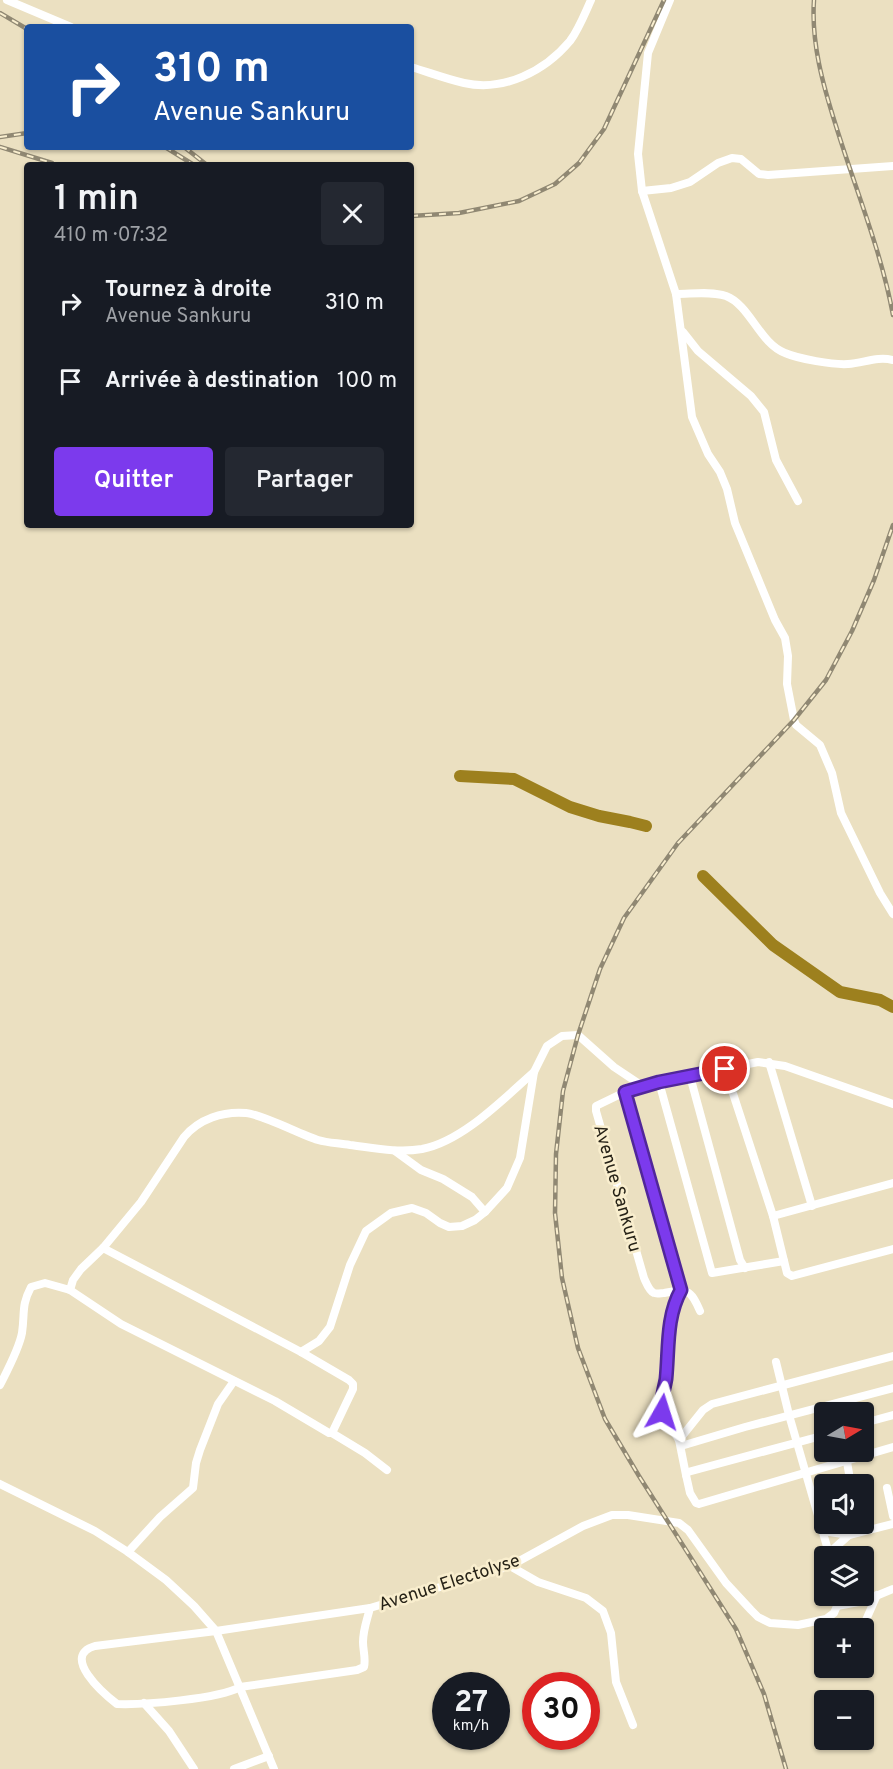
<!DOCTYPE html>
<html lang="fr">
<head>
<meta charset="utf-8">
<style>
	:root { --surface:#171b24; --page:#242831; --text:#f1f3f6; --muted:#9ea1a6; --accent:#7c3aed }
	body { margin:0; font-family:Overpass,sans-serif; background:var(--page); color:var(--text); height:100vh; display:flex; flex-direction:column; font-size:22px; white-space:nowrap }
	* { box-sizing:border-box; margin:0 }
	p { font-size:20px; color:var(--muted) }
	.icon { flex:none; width:33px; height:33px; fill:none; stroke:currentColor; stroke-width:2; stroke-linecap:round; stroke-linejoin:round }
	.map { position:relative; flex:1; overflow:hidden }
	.details { position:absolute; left:24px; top:162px; width:390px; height:366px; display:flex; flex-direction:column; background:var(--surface); border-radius:6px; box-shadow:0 2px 4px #0004 }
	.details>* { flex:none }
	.banner { position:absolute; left:24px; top:24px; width:390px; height:126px; border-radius:6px; box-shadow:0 2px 4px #0004; background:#1a4fa0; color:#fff; overflow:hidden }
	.needle { width:39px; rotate:80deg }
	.buttons { position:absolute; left:814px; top:1402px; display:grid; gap:12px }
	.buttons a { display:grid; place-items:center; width:60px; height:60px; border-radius:6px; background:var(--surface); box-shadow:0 2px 4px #0004; font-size:30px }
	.speed { position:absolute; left:432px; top:1672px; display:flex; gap:12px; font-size:30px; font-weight:700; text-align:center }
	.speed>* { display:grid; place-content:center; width:78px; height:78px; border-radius:50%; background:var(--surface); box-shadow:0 2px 4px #0004; line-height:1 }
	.speed small { font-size:15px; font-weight:400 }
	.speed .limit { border:9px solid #d22; background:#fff; color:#111 }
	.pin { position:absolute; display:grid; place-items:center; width:51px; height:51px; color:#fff; margin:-26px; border:3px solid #fff; border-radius:50%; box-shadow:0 2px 6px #0007 }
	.me { position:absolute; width:66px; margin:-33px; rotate:6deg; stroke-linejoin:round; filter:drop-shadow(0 0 4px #0008) }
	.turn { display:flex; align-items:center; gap:21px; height:126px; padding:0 30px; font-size:27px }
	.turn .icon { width:78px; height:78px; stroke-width:2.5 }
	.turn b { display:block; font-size:42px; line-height:51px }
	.round { display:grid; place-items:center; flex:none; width:63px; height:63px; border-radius:6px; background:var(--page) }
	.headline { display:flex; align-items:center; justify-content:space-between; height:102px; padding:0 30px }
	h1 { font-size:36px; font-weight:600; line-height:45px }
	.cta { display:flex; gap:12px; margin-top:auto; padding:12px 30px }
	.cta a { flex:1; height:69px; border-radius:6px; background:var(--accent); color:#fff; font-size:24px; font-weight:600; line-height:69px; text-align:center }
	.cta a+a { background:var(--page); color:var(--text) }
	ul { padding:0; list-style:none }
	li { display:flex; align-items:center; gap:18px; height:78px; padding:0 30px }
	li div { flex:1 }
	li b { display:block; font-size:22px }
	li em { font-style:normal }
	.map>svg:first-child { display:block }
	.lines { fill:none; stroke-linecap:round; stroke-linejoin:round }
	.river { stroke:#9d801e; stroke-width:12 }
	.minor { stroke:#fff; stroke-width:8 }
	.rail-casing { stroke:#908873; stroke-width:4.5 }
	.rail { stroke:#f9eece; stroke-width:2; stroke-dasharray:7; stroke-linecap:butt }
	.route-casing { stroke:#51269a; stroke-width:15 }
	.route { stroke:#7c3aed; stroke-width:10 }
	.labels { text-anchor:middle; stroke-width:5; stroke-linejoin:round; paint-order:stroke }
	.street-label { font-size:18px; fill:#262217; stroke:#f9eece }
</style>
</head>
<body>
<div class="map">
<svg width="893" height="1769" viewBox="0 0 893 1769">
	<rect width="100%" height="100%" fill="#ebe0c1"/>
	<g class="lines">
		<!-- river -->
		<g class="river">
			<polyline points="460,776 514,779 570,807 599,816 630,822 646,826"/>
			<polyline points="703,876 773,945 840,992 880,1000 893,1007"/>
		</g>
		<!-- minor -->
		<g class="minor">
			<polyline points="7,0 71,27"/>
			<polyline points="670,0 648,53 638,154 642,191 676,294 692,417 708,454 720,472 727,489 735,523 775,620 785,638 788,656 787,684 794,720 796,725 820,745 832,773 841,813 880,893 893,914"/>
			<path d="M411 67C428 72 446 79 464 83 504 92 545 71 570 41 579 29 585 13 591 0"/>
			<polyline points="642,191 671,188 690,182 718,163 732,158 741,159 759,174 768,175 893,166"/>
			<path d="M676 294C692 294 711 291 726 296 750 305 760 344 785 353 799 359 833 365 848 364 864 363 877 356 893 360"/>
			<polyline points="683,332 698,351 751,396 764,412 776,460 798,501"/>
			<polyline points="769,1062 812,1206"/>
			<polyline points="725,1069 773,1216 787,1273 792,1276 893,1249"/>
			<polyline points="690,1076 740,1260 745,1268"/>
			<polyline points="659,1082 712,1273 784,1261"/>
			<polyline points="625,1092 680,1290 671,1318 665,1382 661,1399 662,1412 679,1440 686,1475"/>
			<polyline points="395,1151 421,1170 443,1179 472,1197 485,1212"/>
			<polyline points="773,1216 893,1183"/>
			<polyline points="103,1248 301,1352 349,1380 353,1384 353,1389 332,1433"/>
			<path d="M70 1290 73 1280 81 1269 103 1248 141 1202 184 1137C199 1119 223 1111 246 1113 264 1115 299 1134 318 1140 328 1143 339 1143 350 1145 374 1148 398 1153 422 1149 463 1141 503 1099 534 1072"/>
			<path d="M700 1311C690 1288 687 1289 664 1293 662 1293 656 1294 654 1293 649 1291 646 1282 644 1278L596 1111V1106L625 1092 659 1082 758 1062 785 1066 893 1104"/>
			<polyline points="301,1352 319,1341 330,1327 350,1265 366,1231 391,1213 412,1208 426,1213 440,1223 449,1227 462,1226 475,1220 485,1212 507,1188 520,1158 534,1072 547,1046 562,1036 578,1035 614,1067 644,1087"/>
			<polyline points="776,1362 789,1415 830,1557"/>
			<path d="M0 1385C7 1371 19 1349 22 1333 25 1313 21 1306 31 1287L45 1283 70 1290 121 1324 275 1401 329 1433H332L365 1453 387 1470"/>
			<polyline points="864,1423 893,1415"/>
			<polyline points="825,1435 688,1472 686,1475 690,1493 696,1503 699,1504 893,1447"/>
			<polyline points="679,1440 703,1410 712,1404 893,1356"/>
			<polyline points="681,1446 745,1427 893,1388"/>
			<polyline points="847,1462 851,1485"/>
			<polyline points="0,1484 95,1531 128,1552 166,1580 194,1606 216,1631 274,1769"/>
			<polyline points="887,1488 893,1516"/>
			<polyline points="823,1531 849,1535"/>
			<polyline points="128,1552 160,1517 193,1488 196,1463 200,1450 218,1404 234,1381"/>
			<polyline points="829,1553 849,1535 893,1524"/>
			<polyline points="510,1566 538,1582 586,1598 603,1611 611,1633 616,1682 633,1725"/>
			<polyline points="837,1606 864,1601 893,1589"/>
			<path d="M370 1608C367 1620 363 1630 363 1642 363 1651 366 1658 364 1667L357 1670 240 1687C219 1699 143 1705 117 1704 104 1694 60 1656 95 1646L216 1631 370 1608 510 1566 583 1526 612 1515H628L679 1523 688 1530 726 1583 751 1610 758 1617 770 1623 798 1625 826 1619 834 1613 837 1606 838 1596"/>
			<polyline points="862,1629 877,1595"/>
			<polyline points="144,1703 169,1731 194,1769"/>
			<polyline points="234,1769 269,1756"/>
		</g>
		<defs>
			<g id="rail">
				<path d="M814 0C811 43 823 85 836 126 855 188 881 250 893 315"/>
				<polyline points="0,13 27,29"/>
				<polyline points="0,137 27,133"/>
				<polyline points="0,147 52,163"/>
				<polyline points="165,147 194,165"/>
				<polyline points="184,147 207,165"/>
				<polyline points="411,216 459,213 519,201 555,184 579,163 604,129 664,0"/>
				<polyline points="786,1769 764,1694 736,1629 639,1476 605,1419 578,1348 562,1278 555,1213 556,1154 563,1091 578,1035 600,969 624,918 678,843 794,720 826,680 852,631 874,580 893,525"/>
			</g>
		</defs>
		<!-- rail casing -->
		<use href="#rail" class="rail-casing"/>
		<!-- rail -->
		<use href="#rail" class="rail"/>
	</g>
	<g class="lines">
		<defs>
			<path id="route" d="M662 1412C660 1399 664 1391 666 1379 669 1349 666 1317 681 1290L625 1092 659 1082 725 1069"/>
		</defs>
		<!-- route casing -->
		<use href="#route" class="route-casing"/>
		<!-- route -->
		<use href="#route" class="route"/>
	</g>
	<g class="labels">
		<!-- street labels -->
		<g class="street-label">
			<text transform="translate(618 1188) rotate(74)" y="6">Avenue Sankuru</text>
			<text transform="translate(449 1582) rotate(-18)" y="6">Avenue Electolyse</text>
		</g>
	</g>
</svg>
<div class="buttons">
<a><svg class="needle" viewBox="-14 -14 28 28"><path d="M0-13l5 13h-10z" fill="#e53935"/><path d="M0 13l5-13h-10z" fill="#9ea1a6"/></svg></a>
<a><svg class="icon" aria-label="sound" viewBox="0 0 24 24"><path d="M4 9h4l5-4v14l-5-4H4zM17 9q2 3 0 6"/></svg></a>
<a><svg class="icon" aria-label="layers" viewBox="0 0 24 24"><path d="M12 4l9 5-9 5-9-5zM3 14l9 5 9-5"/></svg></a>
<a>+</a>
<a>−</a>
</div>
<div class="speed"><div>27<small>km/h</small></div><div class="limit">30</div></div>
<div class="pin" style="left:725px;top:1069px;background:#d93025"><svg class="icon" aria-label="arrive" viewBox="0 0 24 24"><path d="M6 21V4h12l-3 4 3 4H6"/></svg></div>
<svg class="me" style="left:662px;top:1412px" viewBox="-20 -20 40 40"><path d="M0-17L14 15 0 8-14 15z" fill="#7c3aed" stroke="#fff" stroke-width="4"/></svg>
<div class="banner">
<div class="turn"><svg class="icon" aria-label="right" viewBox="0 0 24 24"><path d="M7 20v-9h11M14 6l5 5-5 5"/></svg><div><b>310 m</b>Avenue Sankuru</div></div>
</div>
<section class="details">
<div class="headline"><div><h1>1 min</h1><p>410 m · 07:32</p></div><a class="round"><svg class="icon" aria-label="close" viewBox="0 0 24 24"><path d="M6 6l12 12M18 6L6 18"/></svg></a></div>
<ul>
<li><svg class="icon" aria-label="right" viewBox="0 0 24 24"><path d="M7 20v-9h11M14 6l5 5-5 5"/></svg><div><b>Tournez à droite</b><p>Avenue Sankuru</p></div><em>310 m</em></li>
<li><svg class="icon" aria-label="arrive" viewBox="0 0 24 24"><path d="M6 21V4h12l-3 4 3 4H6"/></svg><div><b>Arrivée à destination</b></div><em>100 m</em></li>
</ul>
<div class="cta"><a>Quitter</a><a>Partager</a></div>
</section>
</div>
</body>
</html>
